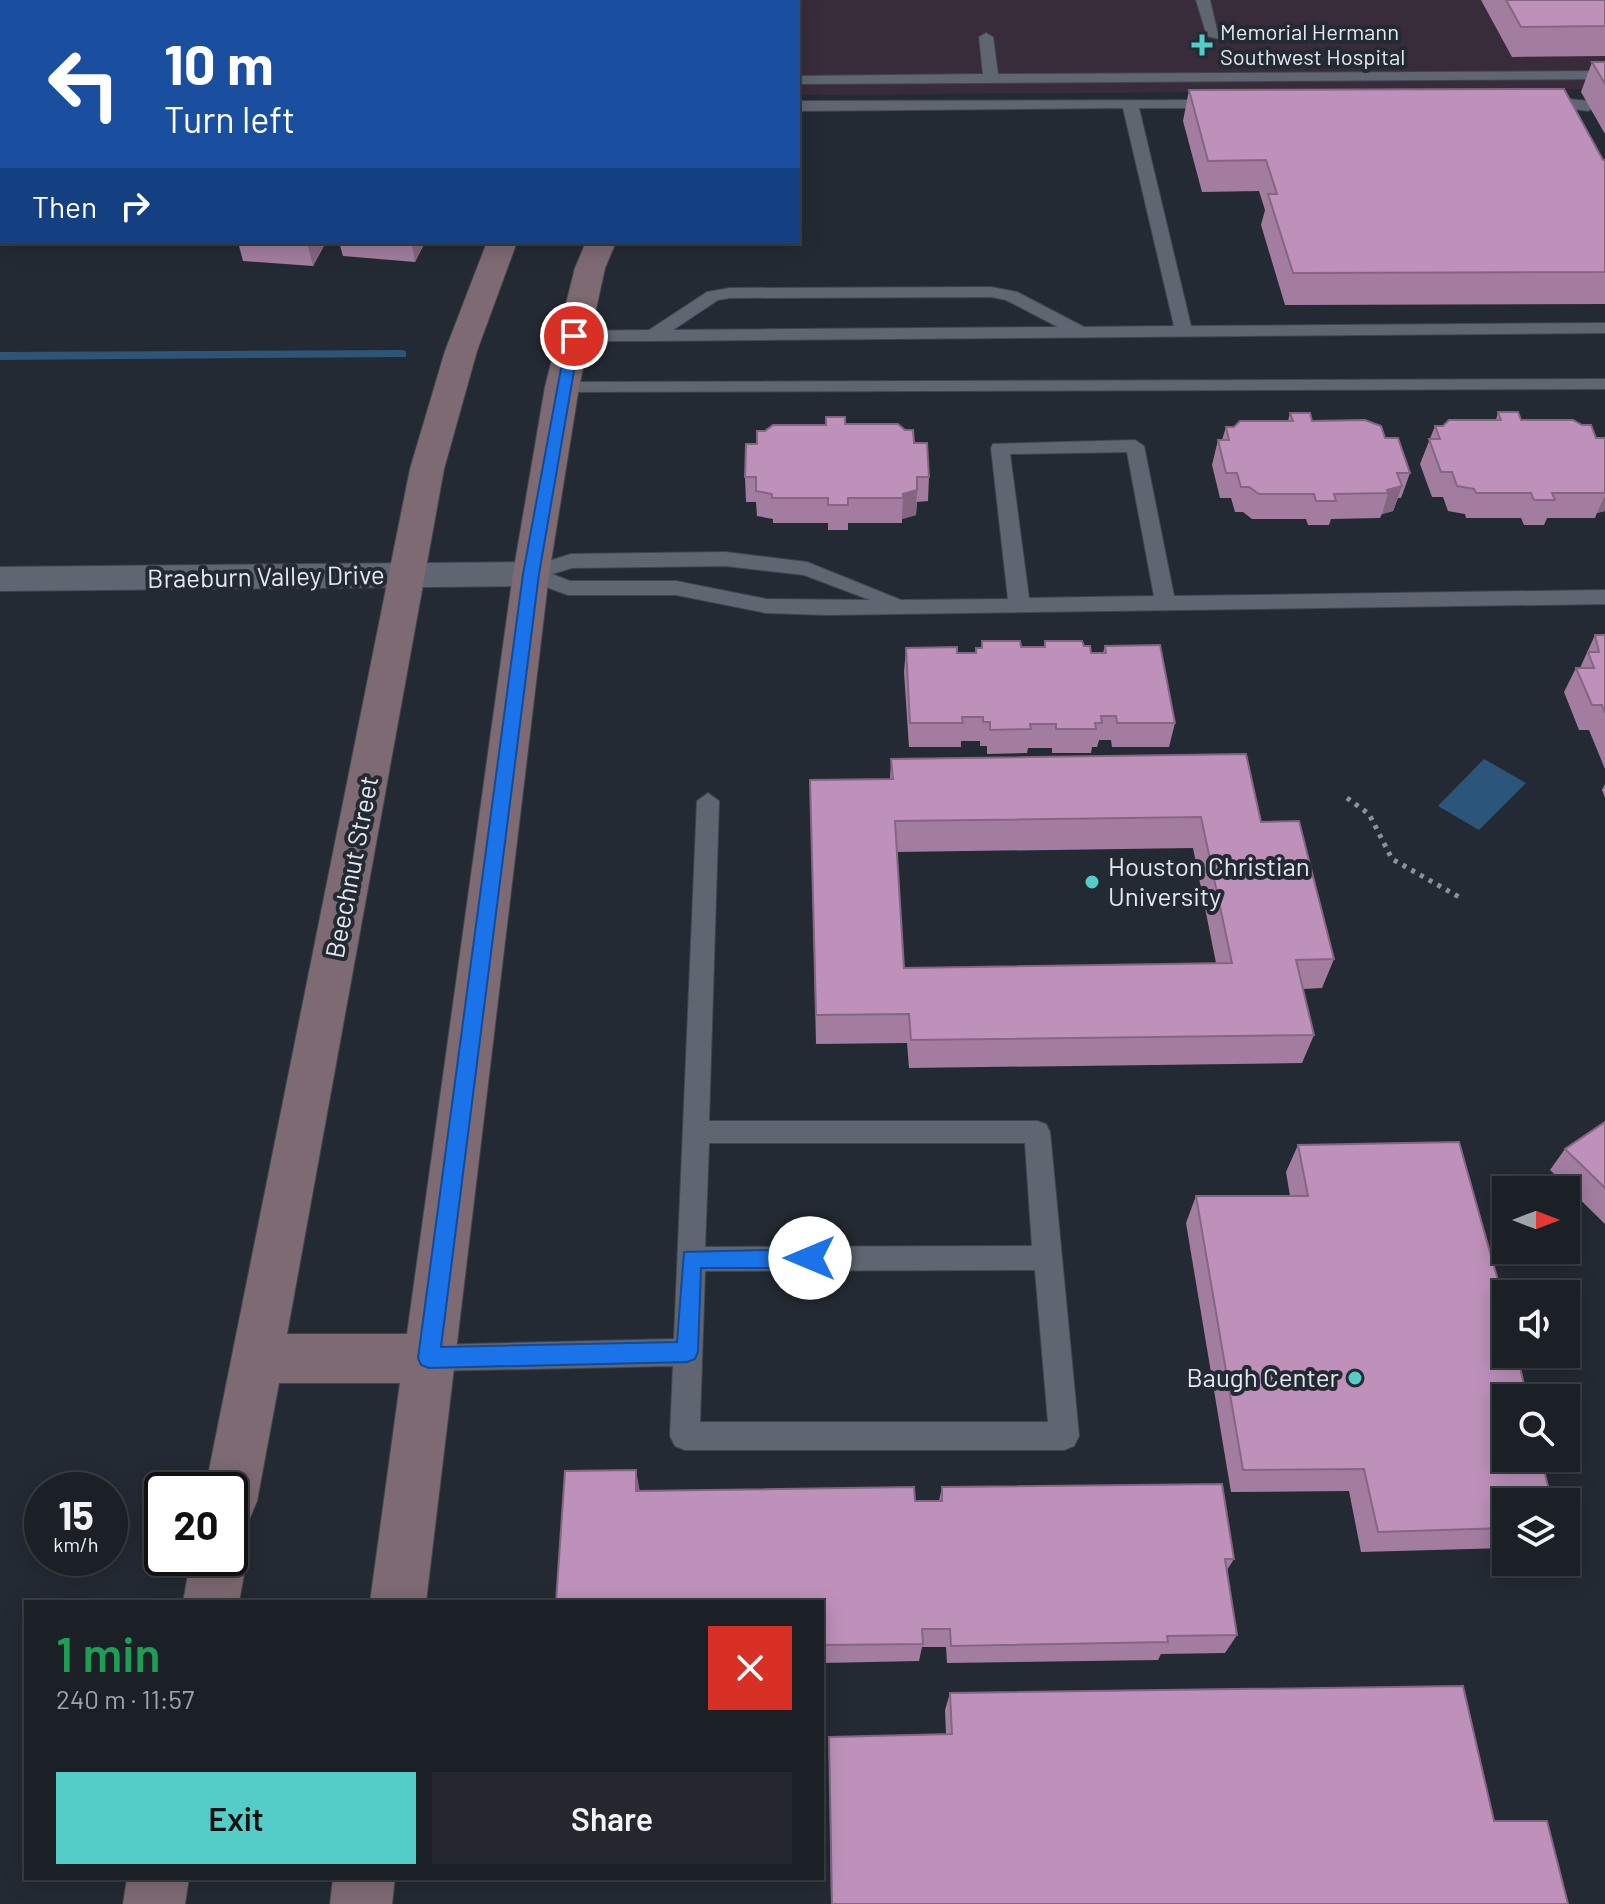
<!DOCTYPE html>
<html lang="en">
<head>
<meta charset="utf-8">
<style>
	:root { --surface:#1b2026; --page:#24282e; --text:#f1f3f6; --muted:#a0a3a7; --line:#393e43; --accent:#54cdc8 }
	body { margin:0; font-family:Barlow,sans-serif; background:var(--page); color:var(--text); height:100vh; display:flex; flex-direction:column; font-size:30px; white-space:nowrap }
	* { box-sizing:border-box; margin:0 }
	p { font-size:26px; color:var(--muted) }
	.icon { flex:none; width:44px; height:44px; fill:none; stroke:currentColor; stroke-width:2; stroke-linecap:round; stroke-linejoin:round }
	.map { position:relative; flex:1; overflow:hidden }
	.details { position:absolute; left:24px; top:1600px; width:800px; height:280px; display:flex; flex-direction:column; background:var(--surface); border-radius:0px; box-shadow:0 4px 20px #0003,0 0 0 2px var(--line) }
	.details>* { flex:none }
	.banner { position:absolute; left:0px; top:0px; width:800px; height:244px; box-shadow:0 4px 20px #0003,0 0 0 2px var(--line); background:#1a4fa0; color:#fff; overflow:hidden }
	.needle { width:52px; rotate:90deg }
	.controls { position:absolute; left:1492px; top:1176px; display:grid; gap:16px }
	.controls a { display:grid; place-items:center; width:88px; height:88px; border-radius:0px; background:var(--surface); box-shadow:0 4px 20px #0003,0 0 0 2px var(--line); font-size:40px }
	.speed { position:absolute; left:24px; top:1472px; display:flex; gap:16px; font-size:40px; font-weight:700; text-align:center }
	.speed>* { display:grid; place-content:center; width:104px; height:104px; border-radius:50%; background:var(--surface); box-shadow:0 4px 20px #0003,0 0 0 2px var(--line); line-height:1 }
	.speed small { font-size:20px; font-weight:400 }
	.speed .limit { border:4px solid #111; border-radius:12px; background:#fff; color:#111 }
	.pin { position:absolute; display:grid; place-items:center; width:68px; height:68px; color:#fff; margin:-34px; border:4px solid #fff; border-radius:50%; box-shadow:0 2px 8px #0007 }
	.me { position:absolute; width:88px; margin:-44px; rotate:270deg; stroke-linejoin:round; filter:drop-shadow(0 0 6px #0008) }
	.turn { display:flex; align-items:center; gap:28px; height:168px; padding:0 32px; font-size:36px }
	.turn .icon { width:104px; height:104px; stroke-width:2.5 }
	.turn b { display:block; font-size:56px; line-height:68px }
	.then { display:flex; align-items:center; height:76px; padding:0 32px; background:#0003; gap:16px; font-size:30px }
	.round { display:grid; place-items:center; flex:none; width:84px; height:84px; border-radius:0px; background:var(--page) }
	.summary { display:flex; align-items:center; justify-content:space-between; height:136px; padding:0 32px }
	h1 { font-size:48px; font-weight:600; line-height:60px; color:#1e9e55 }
	.cta { display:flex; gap:16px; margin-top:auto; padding:16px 32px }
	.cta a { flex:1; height:92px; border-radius:0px; background:var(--accent); color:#111; font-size:32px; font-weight:600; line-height:92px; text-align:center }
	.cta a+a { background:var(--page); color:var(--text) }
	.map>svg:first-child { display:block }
	.medical { fill:#382c3b }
	.water { fill:#2c557a }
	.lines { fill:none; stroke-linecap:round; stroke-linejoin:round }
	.stream { fill:#2c557a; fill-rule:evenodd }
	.service-casing { stroke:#41464e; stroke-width:2 }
	.minor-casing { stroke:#41464e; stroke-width:2 }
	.secondary-casing { stroke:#41464e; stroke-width:2 }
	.path { stroke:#8d9299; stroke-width:5; stroke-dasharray:4 6; stroke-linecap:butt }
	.service { fill:#606671; fill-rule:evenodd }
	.minor { fill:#606671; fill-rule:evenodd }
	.secondary { fill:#7e6a72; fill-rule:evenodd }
	.wall { fill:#a37da0; fill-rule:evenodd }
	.shaded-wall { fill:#856682 }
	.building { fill:#be91ba; stroke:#856682; stroke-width:2; fill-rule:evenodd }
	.route { fill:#1a73e8; stroke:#114b97; stroke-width:2 }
	.poi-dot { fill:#54cdc8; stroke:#242a33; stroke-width:3 }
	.labels { text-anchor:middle; stroke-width:8; stroke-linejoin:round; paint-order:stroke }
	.far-poi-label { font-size:22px; fill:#e5e9ef; stroke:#242a33; text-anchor:start }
	.street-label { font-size:26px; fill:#e5e9ef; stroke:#242a33 }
	.poi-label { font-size:26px; fill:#e5e9ef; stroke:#242a33; text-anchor:start }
</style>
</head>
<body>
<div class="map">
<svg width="1605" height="1904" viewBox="0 0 1605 1904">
	<rect width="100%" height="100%" fill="#242a33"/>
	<!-- medical -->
	<polygon class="medical" points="783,0 1605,0 1605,89 798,95 798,2"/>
	<!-- water -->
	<polygon class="water" points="1484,759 1526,783 1479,830 1438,806"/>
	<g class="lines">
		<!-- stream -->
		<polygon class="stream" points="402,350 406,351 406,357 0,360 0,352"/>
		<defs>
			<g id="service">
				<polygon points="1196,0 1210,0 1219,39 1207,36"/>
				<polygon points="986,33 993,37 998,74 1605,71 1605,79 798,84 798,76 983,74 979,37"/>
				<polygon points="1540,96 1588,101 1596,106 1588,111 1535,104 1535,98"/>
				<path d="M1225 100V106L1220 108H1139L1191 326 1605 323V333L652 341H574L565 336 574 331 649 330 707 292 730 288 991 287 1017 292 1084 327 1174 326 1123 108 798 111V101ZM991 297 1006 300 1058 327 673 330 718 300 730 298Z"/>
				<polygon points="1605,379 1605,389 562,392 553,387 562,382"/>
				<path d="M1135 440 1144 446 1174 596 1605 590V604L827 615 766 613 676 595H568L524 579 521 574 524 569 571 554 725 552 807 562 901 600 1008 599 991 448 993 444ZM1127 452 1154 596 1029 598 1010 454ZM725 566 804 575 870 600 766 599 676 581H570L552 574 572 568Z"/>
				<path d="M708 793 719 801 709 1121H1037L1046 1124 1050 1132 1079 1436 1074 1446 1064 1450H685L675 1446 670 1436 673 1366 429 1371 419 1367 415 1358 419 1349 429 1345 674 1339 697 801ZM709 1143H1025L1032 1246 705 1247ZM1035 1270 1048 1422H700L705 1271Z"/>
			</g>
			<g id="minor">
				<rect x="0" y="185" width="2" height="18"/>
				<polygon points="531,562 544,565 549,574 544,583 531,586 0,591 0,567"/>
			</g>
			<g id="secondary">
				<polygon points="719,0 745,0 718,2"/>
				<polygon points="487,242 517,242 477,351 444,469 287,1334 407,1334 513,574 545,387 575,268 586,242 616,242 605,268 579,387 549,574 426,1602 370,1602 400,1383 279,1383 257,1501 249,1520 230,1528 230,1490 205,1490 410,469 445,351"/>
				<polygon points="230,1535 239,1538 247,1558 239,1602 183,1602 191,1558 230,1558"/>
				<polygon points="127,1878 189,1878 185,1904 123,1904"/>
				<polygon points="333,1878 395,1878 392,1904 330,1904"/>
			</g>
		</defs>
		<!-- service casing -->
		<use href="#service" class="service-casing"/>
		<!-- minor casing -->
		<use href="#minor" class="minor-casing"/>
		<!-- secondary casing -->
		<use href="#secondary" class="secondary-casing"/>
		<!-- path -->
		<polyline class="path" points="1347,798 1369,814 1392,859 1459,897"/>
		<!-- service -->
		<use href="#service" class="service"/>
		<!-- minor -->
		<use href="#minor" class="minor"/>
		<!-- secondary -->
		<use href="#secondary" class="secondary"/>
	</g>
	<!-- wall -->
	<g class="wall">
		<polygon points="1481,0 1605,0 1605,56 1512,57"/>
		<polygon points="1592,62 1605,62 1605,134 1581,92"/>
		<polygon points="1189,90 1605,160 1605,304 1285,305 1261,225 1265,210 1259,191 1202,192 1183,121"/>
		<polygon points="238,242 326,242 313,266 243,261"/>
		<polygon points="339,242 425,242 415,262 343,256"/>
		<polygon points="1498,412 1521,420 1596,438 1605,438 1605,511 1597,513 1595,518 1547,518 1544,525 1524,525 1521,518 1466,518 1465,514 1448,511 1443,497 1432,497 1420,464 1435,426 1496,420"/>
		<polygon points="1290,413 1312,421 1385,438 1410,473 1401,498 1398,498 1393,511 1382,514 1380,518 1331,519 1329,525 1308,525 1306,519 1252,519 1243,512 1235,512 1231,498 1220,498 1212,465 1218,440 1222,440 1226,427 1288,421"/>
		<polygon points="845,424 914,443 929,477 928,501 917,502 916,515 902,519 902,523 848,523 848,530 828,530 828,523 773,523 773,519 757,516 756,502 746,502 745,477 757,444"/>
		<polygon points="1595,635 1605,635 1605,769 1589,730 1579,730 1564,692 1576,668 1580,668"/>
		<polygon points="982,641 1021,647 1044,647 1045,641 1084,646 1091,653 1103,653 1105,646 1175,723 1169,747 1112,747 1111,740 1099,740 1097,747 1092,747 1091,753 1052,753 1052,748 1028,748 1027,753 987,754 987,746 980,746 980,741 961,741 961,747 909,747 904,672 906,648 957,653 976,653 976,648 981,648"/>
		<path d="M891 759 1261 822 1334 959 1322 988 1303 989 1314 1035 1302 1063 909 1068 907 1043 816 1044 810 780 890 779ZM1193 848 1216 963 904 968 897 852Z"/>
		<polygon points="1605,784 1605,798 1602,790"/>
		<polygon points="1605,1122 1605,1224 1550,1170 1565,1149"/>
		<polygon points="1298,1145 1506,1502 1506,1548 1361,1552 1349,1491 1231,1492 1186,1223 1196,1196 1290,1196 1286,1172"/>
		<polygon points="942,1487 1234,1559 1227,1570 1237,1635 1225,1653 1161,1654 1158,1660 947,1663 946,1647 922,1647 919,1661 822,1663 822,1602 640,1491 939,1501"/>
		<polygon points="950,1693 1494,1821 1568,1904 831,1904 829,1737 946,1735 945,1710"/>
	</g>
	<!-- shaded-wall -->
	<g class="shaded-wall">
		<polygon points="463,0 485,0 484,2 462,2"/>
		<polygon points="541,0 553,0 553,2 540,2"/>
		<polygon points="307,242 326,242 313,266"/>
		<polygon points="413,242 425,242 415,262 412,245"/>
		<polygon points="1402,486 1393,511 1382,514 1388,493 1387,490"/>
		<polygon points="917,490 916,515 902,519 903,494"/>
		<polygon points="1605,495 1605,511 1597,513"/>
		<polygon points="636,1470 640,1492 636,1491"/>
	</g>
	<!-- building -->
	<g class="building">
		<polygon points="395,0 463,0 462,2 394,2"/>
		<polygon points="491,0 541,0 540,2 489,2"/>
		<polygon points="1506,0 1605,0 1605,26 1521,27"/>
		<polygon points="1592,62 1605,62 1605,84"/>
		<polygon points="1564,89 1603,160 1605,160 1605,272 1293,273 1268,194 1277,194 1266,160 1208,161 1189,90"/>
		<polygon points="376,242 413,242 412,245"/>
		<polygon points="1498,412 1518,412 1521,420 1573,420 1582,425 1591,425 1596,438 1605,438 1605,493 1552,493 1555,500 1534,500 1531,493 1476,493 1474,489 1457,486 1452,472 1441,472 1429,439 1440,439 1435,426 1443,426 1449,420 1501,420"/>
		<polygon points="1290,413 1310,413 1312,421 1365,420 1381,426 1385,438 1398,438 1410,473 1397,473 1402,486 1387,490 1388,493 1334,494 1336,501 1316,501 1314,494 1259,494 1249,487 1241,487 1237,473 1226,473 1218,440 1229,440 1226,427 1234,427 1240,421 1293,421"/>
		<polygon points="826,417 845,417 845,424 898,424 905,430 913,430 914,443 927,443 929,477 917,477 917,490 903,494 903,498 848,498 848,505 828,505 828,498 772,498 772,494 756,491 756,477 745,477 746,444 757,444 757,431 765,431 773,425 826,425"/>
		<polygon points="1595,635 1605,635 1605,713 1602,705 1592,705 1576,668 1594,668 1588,652 1599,652"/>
		<polygon points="982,641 1020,641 1021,647 1045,647 1045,641 1082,641 1084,646 1090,646 1091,653 1106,653 1105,646 1160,645 1175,723 1117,723 1116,716 1101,716 1102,723 1095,723 1096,729 1056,729 1056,724 1030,724 1031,729 990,730 990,722 983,722 983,717 962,717 963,723 910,723 906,648 957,647 957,653 976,653 976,648 982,648"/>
		<path d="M1246 754 1261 822 1299 821 1334 959 1296 960 1314 1035 911 1040 909 1014 816 1015 810 780 893 779 891 759ZM1201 817 1232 963 904 968 895 821Z"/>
		<polygon points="1605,1122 1605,1188 1565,1149"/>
		<polygon points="1459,1142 1506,1309 1506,1354 1517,1354 1527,1398 1506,1398 1506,1458 1541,1458 1552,1502 1506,1502 1506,1528 1378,1532 1364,1469 1243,1470 1196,1196 1308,1196 1298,1145"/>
		<polygon points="636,1470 636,1491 914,1487 915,1501 942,1501 942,1487 1222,1484 1234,1559 1225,1559 1237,1635 1167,1636 1168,1642 951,1646 950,1629 922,1629 923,1644 822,1645 822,1602 556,1602 565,1471"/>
		<polygon points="1463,1686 1494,1821 1547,1821 1568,1904 832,1904 829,1737 952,1734 950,1693"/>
	</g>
	<!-- route -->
	<polygon class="route" points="574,332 580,336 539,574 441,1347 677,1342 684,1252 810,1249 817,1252 820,1258 817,1265 810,1268 701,1268 698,1352 695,1359 687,1362 429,1368 421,1365 418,1358 523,574 567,336"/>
	<!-- markers -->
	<g class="poi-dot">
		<path d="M1198 33h8v8h8v8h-8v8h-8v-8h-8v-8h8z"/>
		<circle cx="1092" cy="882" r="8"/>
		<circle cx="1355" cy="1378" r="8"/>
	</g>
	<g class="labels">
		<!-- far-poi labels -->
		<g class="far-poi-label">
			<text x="1220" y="40">Memorial Hermann<tspan x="1220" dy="25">Southwest Hospital</tspan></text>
		</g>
		<!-- street labels -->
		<g class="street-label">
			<text transform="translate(266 577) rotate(-1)" y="9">Braeburn Valley Drive</text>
			<text transform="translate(352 867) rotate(-79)" y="9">Beechnut Street</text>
		</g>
		<!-- poi labels -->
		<g class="poi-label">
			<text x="1108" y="876">Houston Christian<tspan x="1108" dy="30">University</tspan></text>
			<text x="1339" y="1387" text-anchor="end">Baugh Center</text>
		</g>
	</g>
</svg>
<div class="controls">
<a><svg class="needle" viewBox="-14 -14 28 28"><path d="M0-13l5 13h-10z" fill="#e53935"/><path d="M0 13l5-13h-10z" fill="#a0a3a7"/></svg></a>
<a><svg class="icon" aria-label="sound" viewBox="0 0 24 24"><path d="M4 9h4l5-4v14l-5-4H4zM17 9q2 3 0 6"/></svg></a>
<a><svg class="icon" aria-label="search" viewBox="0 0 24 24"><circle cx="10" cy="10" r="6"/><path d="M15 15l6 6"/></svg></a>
<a><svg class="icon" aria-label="layers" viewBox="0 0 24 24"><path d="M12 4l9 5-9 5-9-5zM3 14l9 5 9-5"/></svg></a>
</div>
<div class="speed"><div>15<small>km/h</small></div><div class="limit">20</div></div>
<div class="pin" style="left:574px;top:336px;background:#d93025"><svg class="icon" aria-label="arrive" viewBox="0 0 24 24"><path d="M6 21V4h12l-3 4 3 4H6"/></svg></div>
<svg class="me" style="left:810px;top:1258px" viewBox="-20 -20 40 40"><circle r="19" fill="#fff"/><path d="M0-13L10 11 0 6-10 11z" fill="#1a73e8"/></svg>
<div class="banner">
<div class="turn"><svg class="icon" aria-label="left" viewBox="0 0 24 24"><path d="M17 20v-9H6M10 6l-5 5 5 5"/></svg><div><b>10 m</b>Turn left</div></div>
<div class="then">Then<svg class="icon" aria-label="right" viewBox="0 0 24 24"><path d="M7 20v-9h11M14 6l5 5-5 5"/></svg></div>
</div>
<section class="details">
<div class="summary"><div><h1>1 min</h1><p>240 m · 11:57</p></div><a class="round" style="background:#d93025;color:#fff"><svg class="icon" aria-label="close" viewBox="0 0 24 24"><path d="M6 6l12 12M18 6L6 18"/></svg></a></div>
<div class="cta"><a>Exit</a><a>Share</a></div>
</section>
</div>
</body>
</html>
